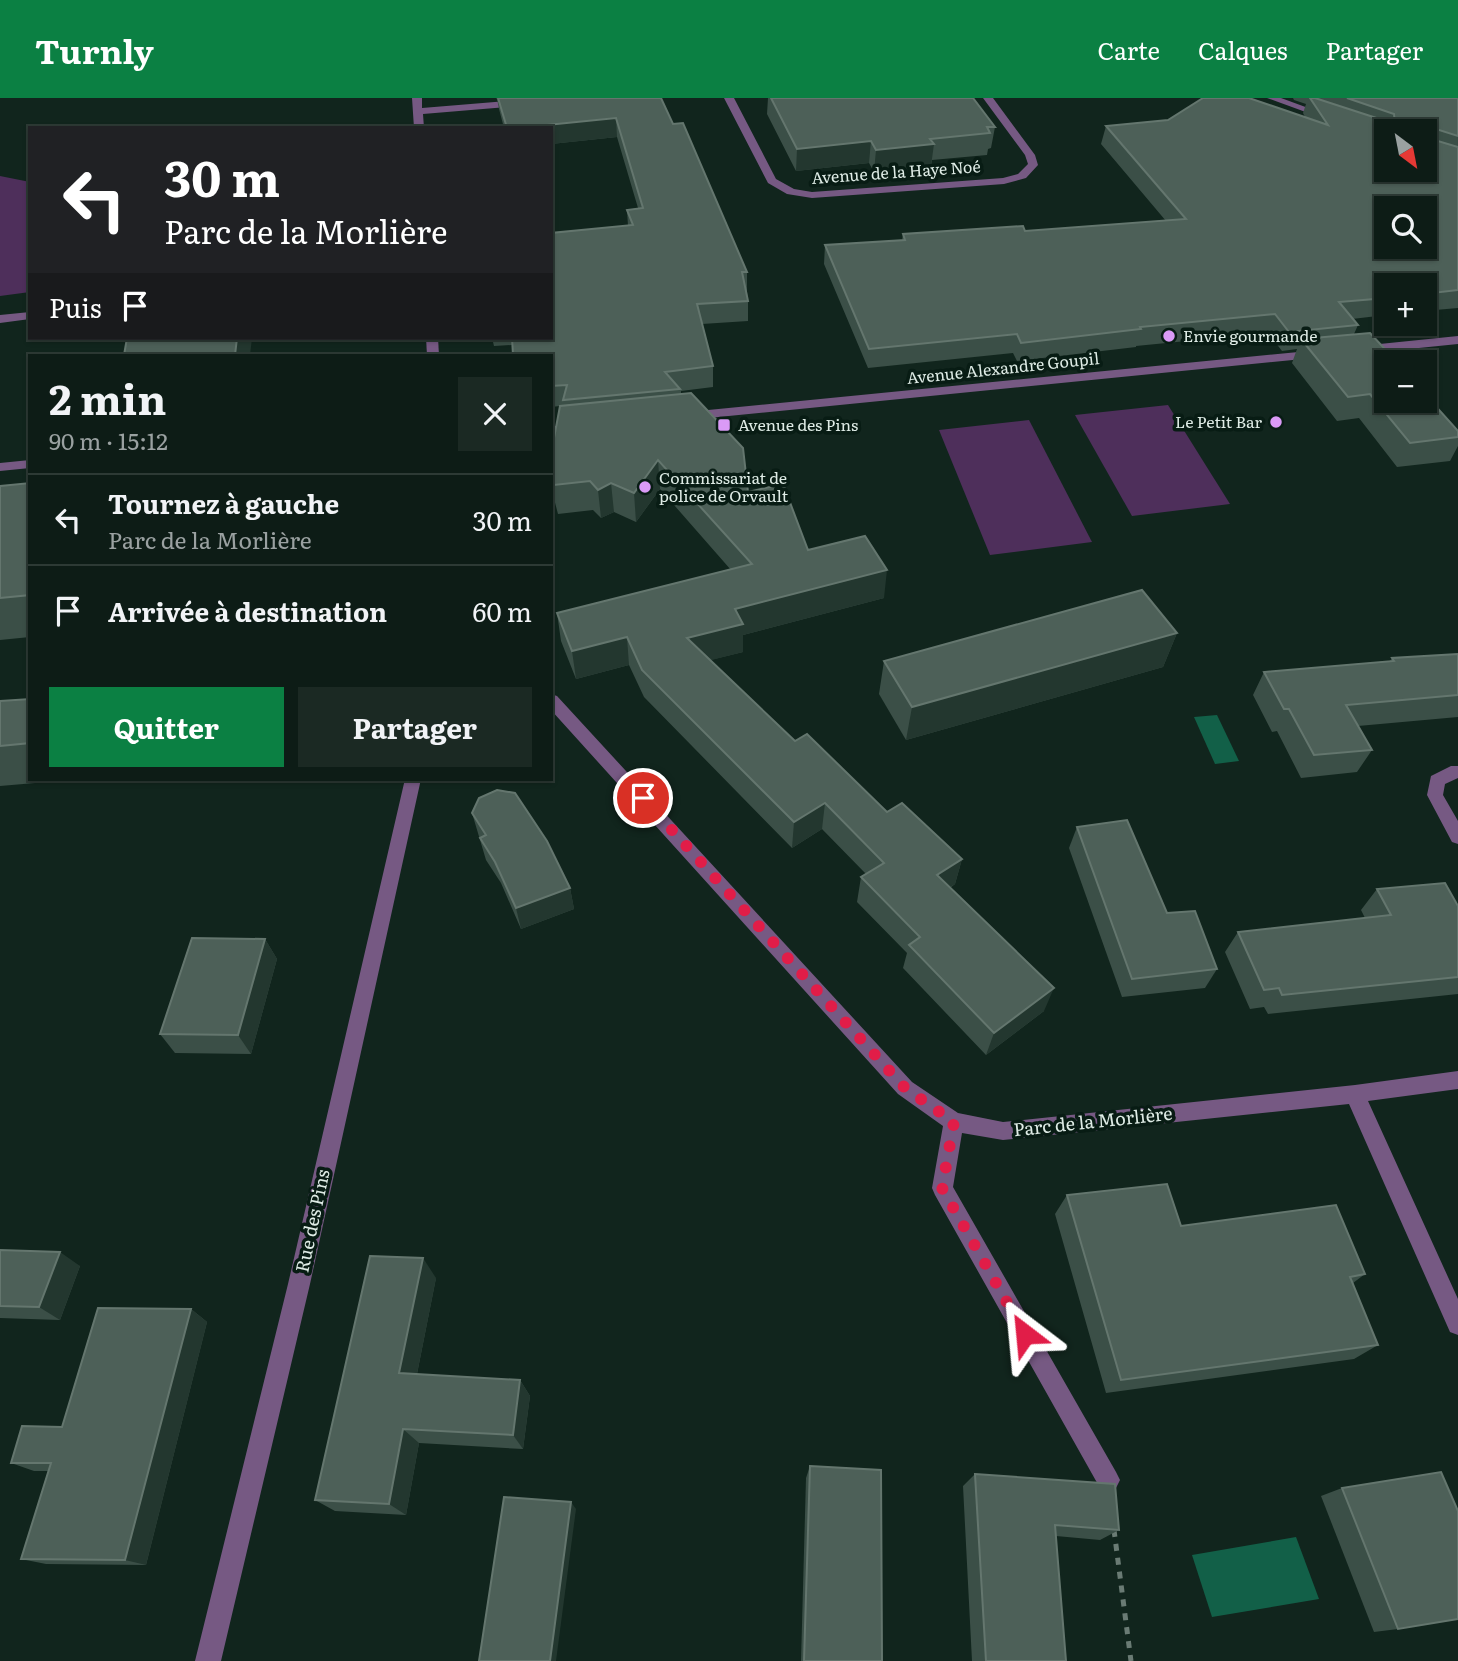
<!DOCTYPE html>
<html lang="fr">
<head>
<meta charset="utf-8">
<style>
	:root { --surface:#0d1c16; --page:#1b2923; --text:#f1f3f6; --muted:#9aa1a1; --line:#2d3a35; --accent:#0b8043 }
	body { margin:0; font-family:Literata,serif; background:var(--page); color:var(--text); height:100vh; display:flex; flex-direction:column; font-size:26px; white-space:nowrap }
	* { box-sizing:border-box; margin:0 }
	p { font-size:23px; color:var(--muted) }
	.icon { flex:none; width:38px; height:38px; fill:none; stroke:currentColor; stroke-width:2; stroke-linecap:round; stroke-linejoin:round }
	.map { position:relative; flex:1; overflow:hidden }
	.panel { position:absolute; left:28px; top:256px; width:525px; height:427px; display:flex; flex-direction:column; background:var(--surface); border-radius:0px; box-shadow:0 2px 5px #0004,0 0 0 2px var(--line) }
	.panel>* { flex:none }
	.guide { position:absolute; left:28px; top:28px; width:525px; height:214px; border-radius:0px; box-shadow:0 2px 5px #0004,0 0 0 2px var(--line); background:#202124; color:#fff; overflow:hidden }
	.needle { width:46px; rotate:148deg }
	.buttons { position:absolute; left:1374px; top:21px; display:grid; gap:14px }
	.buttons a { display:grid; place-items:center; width:63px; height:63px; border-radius:0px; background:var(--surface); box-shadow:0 2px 5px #0004,0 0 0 2px var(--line); font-size:35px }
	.pin { position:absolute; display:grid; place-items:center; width:60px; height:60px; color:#fff; margin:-30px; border:4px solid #fff; border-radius:50%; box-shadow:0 2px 7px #0007 }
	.me { position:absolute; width:77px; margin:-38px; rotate:331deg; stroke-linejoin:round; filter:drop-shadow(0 0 5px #0008) }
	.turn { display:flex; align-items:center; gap:24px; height:147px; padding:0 21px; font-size:32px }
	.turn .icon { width:91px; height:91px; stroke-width:2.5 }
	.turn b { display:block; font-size:49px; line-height:60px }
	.then { display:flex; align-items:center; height:66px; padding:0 21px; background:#0003; gap:14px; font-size:26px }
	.round { display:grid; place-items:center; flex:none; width:74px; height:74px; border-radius:0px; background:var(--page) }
	.head { display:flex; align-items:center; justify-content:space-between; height:119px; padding:0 21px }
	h1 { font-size:42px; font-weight:700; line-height:52px }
	.action { display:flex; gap:14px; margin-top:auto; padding:14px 21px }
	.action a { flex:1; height:80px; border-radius:0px; background:var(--accent); color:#fff; font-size:28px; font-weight:700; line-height:80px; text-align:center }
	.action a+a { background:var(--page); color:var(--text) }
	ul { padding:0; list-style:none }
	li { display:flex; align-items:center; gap:21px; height:91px; padding:0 21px; border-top:2px solid var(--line) }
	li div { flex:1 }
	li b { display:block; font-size:26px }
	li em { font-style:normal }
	header { display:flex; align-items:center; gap:42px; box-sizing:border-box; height:98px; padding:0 35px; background:var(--accent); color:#fff }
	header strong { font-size:33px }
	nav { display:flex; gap:38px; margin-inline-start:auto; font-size:24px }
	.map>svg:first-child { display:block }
	.green { fill:#4e2f5b }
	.water { fill:#126048 }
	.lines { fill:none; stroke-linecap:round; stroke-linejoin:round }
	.path { stroke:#6a7b74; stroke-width:5; stroke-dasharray:7 7; stroke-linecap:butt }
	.minor { fill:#765983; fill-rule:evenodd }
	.wall { fill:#3b4f47 }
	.shaded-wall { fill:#23372f }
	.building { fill:#4d6058; stroke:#64766e; stroke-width:2; fill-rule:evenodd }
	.route { stroke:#e11d48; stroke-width:12; stroke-dasharray:0 21.6 }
	.poi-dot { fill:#da9af6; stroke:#081c14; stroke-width:2.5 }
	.labels { text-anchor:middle; stroke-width:7; stroke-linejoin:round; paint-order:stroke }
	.far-street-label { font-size:16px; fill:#dfece6; stroke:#081c14 }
	.far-poi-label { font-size:16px; fill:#dfece6; stroke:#081c14; text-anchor:start }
	.street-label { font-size:18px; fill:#dfece6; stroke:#081c14 }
</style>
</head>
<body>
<header>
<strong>Turnly</strong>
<nav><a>Carte</a><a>Calques</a><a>Partager</a></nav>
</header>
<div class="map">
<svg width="1458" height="1563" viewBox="0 0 1458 1563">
	<rect width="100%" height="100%" fill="#11251d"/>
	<!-- green -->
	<g class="green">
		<polygon points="0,78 30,84 30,194 0,198"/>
		<polygon points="1168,307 1230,406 1132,418 1075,317"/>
		<polygon points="1029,322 1092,444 990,457 939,332"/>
	</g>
	<!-- water -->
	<g class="water">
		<polygon points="1217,617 1239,663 1215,666 1194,619"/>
		<polygon points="1296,1439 1319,1501 1212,1519 1192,1457"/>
	</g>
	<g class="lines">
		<!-- path -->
		<polyline class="path" points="1114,1432 1131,1563"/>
		<!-- minor -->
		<g class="minor">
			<polygon points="412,0 422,0 422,10 519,2 524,5 519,8 423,16 424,30 414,30"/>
			<polygon points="724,0 734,0 776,81 794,91 812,94 1003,80 1018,76 1028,66 1025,57 983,0 993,0 1035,57 1038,67 1026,80 1004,86 812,100 787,96 768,85"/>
			<polygon points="1267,0 1281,0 1330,18 1322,20"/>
			<polygon points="30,214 30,221 0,225 0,217"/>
			<polygon points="1458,238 1458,246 1360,256 1354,252 1360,248"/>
			<polygon points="426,240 438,240 439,257 427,257"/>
			<polygon points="1319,252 1323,253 1323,259 688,322 682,318 688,314"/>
			<polygon points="551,328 560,328 561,331 551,338"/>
			<polygon points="30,362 30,370 0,373 0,365"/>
			<polygon points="551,596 557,598 912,984 958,1015 1003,1024 1355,987 1458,973 1458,991 1368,1003 1458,1201 1458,1237 1450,1234 1349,1006 1003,1042 962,1035 953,1089 1116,1374 1120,1382 1116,1390 1108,1394 1100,1390 935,1097 932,1090 943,1028 898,996 551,612"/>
			<polygon points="1451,668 1458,668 1458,680 1445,686 1443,697 1458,723 1458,746 1452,744 1427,697 1431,678"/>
			<polygon points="405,681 421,681 310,1186 221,1563 195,1563 288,1186"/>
		</g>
	</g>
	<!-- wall -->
	<g class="wall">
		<polygon points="496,0 661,0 673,26 747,174 747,194 748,203 748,223 702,226 713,268 713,289 681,293 681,296 748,394 808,452 884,500 743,537 743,554 710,562 795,643 887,714 962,761 955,786 950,790 1044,913 986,957 903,870 907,855 857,804 861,779 866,776 822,731 792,750 644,599 629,567 576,581 561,543 557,515 731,472 660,391 636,424 614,414 601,420 593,412 558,416 553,397 551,384 551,356 560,308 551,309 551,257 512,247 494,248 492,240 551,240 628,128 627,112 638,110 617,39 551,46 551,30 504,30 499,11 497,1"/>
		<polygon points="768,0 973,0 995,29 991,50 988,51 987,57 932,62 931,68 874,74 869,65 796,73 767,16"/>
		<polygon points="1293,0 1458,0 1458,210 1424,213 1424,187 1386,187 1386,217 1352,221 1358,227 1354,236 1458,333 1458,348 1450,363 1397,369 1359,320 1337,323 1292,265 1297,251 1282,253 1268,235 1136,248 1136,249 1017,263 1013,255 868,270 824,166 825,147 902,142 903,136 1025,133 1166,123 1101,46 1106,28 1305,19 1303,15 1306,6 1294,2"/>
		<polygon points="30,385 30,539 0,542 0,388"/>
		<polygon points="1177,535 1163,569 906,642 879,596 884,563"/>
		<polygon points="1458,556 1458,619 1358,628 1372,652 1357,674 1301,680 1277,633 1272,634 1253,597 1264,574 1390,563 1392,560"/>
		<polygon points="30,601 30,681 82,681 0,688 0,603"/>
		<polygon points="472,715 570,790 574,811 521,831 501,785 486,762"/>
		<polygon points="1077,729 1167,815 1217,871 1205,890 1122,899 1069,750"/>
		<polygon points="1377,791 1458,808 1458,896 1268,916 1264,909 1250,911 1225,854 1238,834 1365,820 1361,812"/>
		<polygon points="265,841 277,861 251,956 175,955 160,936"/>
		<polygon points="1067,1097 1365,1176 1353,1185 1378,1247 1354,1261 1106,1295 1055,1116"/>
		<polygon points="0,1152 80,1168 60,1222 0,1220"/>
		<polygon points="436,1180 417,1276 520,1282 530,1298 523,1351 419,1345 406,1417 335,1413 315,1402"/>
		<polygon points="191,1211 207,1224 146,1467 46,1466 21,1461 48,1373 34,1373 11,1365 62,1329"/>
		<polygon points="810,1368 882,1563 801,1563 806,1380"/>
		<polygon points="975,1376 1119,1432 1100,1442 1056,1438 1066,1563 972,1563 963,1388"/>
		<polygon points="1342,1390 1398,1531 1374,1534 1321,1398"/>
	</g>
	<!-- shaded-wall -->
	<g class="shaded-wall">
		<polygon points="616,20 617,39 551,46 551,30 517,30"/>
		<polygon points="871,43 869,65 796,73 797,51"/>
		<polygon points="934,46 931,68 874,74 876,52"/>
		<polygon points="237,240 252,240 250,257 235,257"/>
		<polygon points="658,362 660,391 636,424 634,395"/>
		<polygon points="611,385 614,414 601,420 598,392"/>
		<polygon points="887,472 884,500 743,537 743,554 688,568 687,540 735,511"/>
		<polygon points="1177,535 1163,569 906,642 912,609"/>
		<polygon points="627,539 629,567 576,581 572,553"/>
		<polygon points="825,705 822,731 792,750 794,724"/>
		<polygon points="962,761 955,786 931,802 937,777"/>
		<polygon points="570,790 574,811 521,831 516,810"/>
		<polygon points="265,841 277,861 251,956 238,937"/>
		<polygon points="1054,890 1044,913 986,957 994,935"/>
		<polygon points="60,1154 80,1168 60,1222 39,1209"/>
		<polygon points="423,1160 436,1180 414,1291 399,1275"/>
		<polygon points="191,1211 207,1224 146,1467 125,1462"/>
		<polygon points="520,1282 530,1298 523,1351 513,1337"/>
		<polygon points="403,1331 419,1345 406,1417 389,1406"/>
		<polygon points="571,1404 576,1411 556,1563 550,1563"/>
	</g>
	<!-- building -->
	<g class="building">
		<polygon points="498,0 661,0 673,26 683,25 747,174 742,174 748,203 697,206 713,268 665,274 680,291 563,302 567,287 551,288 551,257 513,257 512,240 551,240 551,135 633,127 627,112 643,110 616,20 517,30 507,30"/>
		<polygon points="771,0 973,0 995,29 987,29 990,35 930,41 934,46 876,52 871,43 797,51"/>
		<path d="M1203 0H1249L1328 27 1310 0H1315L1395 26 1394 16 1347 0H1458V38L1433 30 1429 32 1431 41 1458 49V192L1424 196V187H1386V200L1339 204 1358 227 1289 234 1275 216 1140 229 1141 231 1021 245 1017 236 869 251 825 147 905 142 903 136 1023 128 1025 133 1186 121 1106 28 1168 22ZM1386 33H1424V72H1386ZM1386 110H1424V149H1386Z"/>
		<polygon points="1370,235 1397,264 1386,264 1386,303 1424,303 1424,295 1458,333 1458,339 1410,345 1370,296 1348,299 1301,241"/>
		<polygon points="127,240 237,240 235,257 124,257"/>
		<polygon points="691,295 743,350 748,394 783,386 808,452 865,438 887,472 735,511 743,526 687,540 795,643 807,636 887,714 902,705 962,761 937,777 1054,890 994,935 909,847 920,839 861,779 884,765 825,705 794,724 642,572 627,539 572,553 557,515 752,466 658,362 634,395 611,385 598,392 590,383 554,387 551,376 551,356 560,308"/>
		<polygon points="30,385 30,497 0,500 0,388"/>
		<polygon points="1142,492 1177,535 912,609 884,563"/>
		<polygon points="1458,556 1458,597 1346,607 1372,652 1314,657 1289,611 1284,611 1264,574 1394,563 1392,560"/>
		<polygon points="30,601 30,645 0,648 0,603"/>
		<polygon points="497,692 515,695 547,743 570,790 516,810 495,764 480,740 486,737 472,715 479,700"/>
		<polygon points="1127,722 1167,815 1195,813 1217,871 1132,881 1077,729"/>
		<polygon points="1445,785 1458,808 1458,879 1282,897 1279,890 1264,892 1238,834 1391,817 1377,791"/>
		<polygon points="192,840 265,841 238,937 160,936"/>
		<polygon points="1167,1086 1181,1128 1336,1107 1365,1176 1350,1179 1378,1247 1121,1282 1067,1097"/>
		<polygon points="0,1152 60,1154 39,1209 0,1208"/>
		<polygon points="370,1158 423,1160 399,1275 520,1282 513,1337 403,1331 389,1406 315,1402"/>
		<polygon points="98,1210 191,1211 125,1462 21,1461 51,1365 11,1365 22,1328 62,1329"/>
		<polygon points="810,1368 881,1372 882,1563 804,1563"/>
		<polygon points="1441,1374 1458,1413 1458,1521 1398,1531 1342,1390"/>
		<polygon points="975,1376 1115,1386 1119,1432 1055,1427 1066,1563 986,1563"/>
		<polygon points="504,1399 571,1404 550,1563 479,1563"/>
	</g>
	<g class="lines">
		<!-- route -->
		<polyline class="route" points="643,700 905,990 954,1024 942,1090 1025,1236"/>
	</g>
	<!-- markers -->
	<g class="poi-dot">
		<circle cx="1169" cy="238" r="7"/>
		<circle cx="1276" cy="324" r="7"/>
		<rect x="717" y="320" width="14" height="14" rx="3.5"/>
		<circle cx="645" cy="389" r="7"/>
	</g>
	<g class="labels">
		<!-- far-street labels -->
		<g class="far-street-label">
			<text transform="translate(896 74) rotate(-4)" y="6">Avenue de la Haye Noé</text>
			<text transform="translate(1003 270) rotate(-6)" y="6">Avenue Alexandre Goupil</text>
		</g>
		<!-- far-poi labels -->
		<g class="far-poi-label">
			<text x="1183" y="244">Envie gourmande</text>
			<text x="1262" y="330" text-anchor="end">Le Petit Bar</text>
			<text x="738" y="333">Avenue des Pins</text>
			<text x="659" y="386">Commissariat de<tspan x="659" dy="18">police de Orvault</tspan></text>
		</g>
		<!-- street labels -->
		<g class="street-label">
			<text transform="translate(1093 1024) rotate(-6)" y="6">Parc de la Morlière</text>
			<text transform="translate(313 1123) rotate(-78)" y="6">Rue des Pins</text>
		</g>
	</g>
</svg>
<div class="buttons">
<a><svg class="needle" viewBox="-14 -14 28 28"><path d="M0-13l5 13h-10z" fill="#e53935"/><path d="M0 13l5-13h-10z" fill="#9aa1a1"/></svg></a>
<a><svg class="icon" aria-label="search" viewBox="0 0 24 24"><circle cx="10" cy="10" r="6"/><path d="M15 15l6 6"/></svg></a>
<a>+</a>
<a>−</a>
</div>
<div class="pin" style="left:643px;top:700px;background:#d93025"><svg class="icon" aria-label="arrive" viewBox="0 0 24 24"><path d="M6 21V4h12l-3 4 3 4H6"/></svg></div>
<svg class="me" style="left:1025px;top:1236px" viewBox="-20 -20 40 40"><path d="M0-17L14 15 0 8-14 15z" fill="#e11d48" stroke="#fff" stroke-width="4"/></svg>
<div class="guide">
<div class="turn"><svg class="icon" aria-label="left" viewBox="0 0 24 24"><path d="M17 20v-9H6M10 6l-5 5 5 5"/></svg><div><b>30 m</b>Parc de la Morlière</div></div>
<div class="then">Puis<svg class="icon" aria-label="arrive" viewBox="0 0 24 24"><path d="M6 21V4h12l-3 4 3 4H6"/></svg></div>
</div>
<section class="panel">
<div class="head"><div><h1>2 min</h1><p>90 m · 15:12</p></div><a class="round"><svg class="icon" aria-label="close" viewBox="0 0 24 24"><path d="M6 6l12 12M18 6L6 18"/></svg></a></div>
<ul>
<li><svg class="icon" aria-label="left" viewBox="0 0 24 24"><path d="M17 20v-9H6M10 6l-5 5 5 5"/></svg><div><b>Tournez à gauche</b><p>Parc de la Morlière</p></div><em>30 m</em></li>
<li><svg class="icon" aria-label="arrive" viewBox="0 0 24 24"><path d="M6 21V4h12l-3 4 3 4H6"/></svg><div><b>Arrivée à destination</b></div><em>60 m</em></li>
</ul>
<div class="action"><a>Quitter</a><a>Partager</a></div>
</section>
</div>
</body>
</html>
